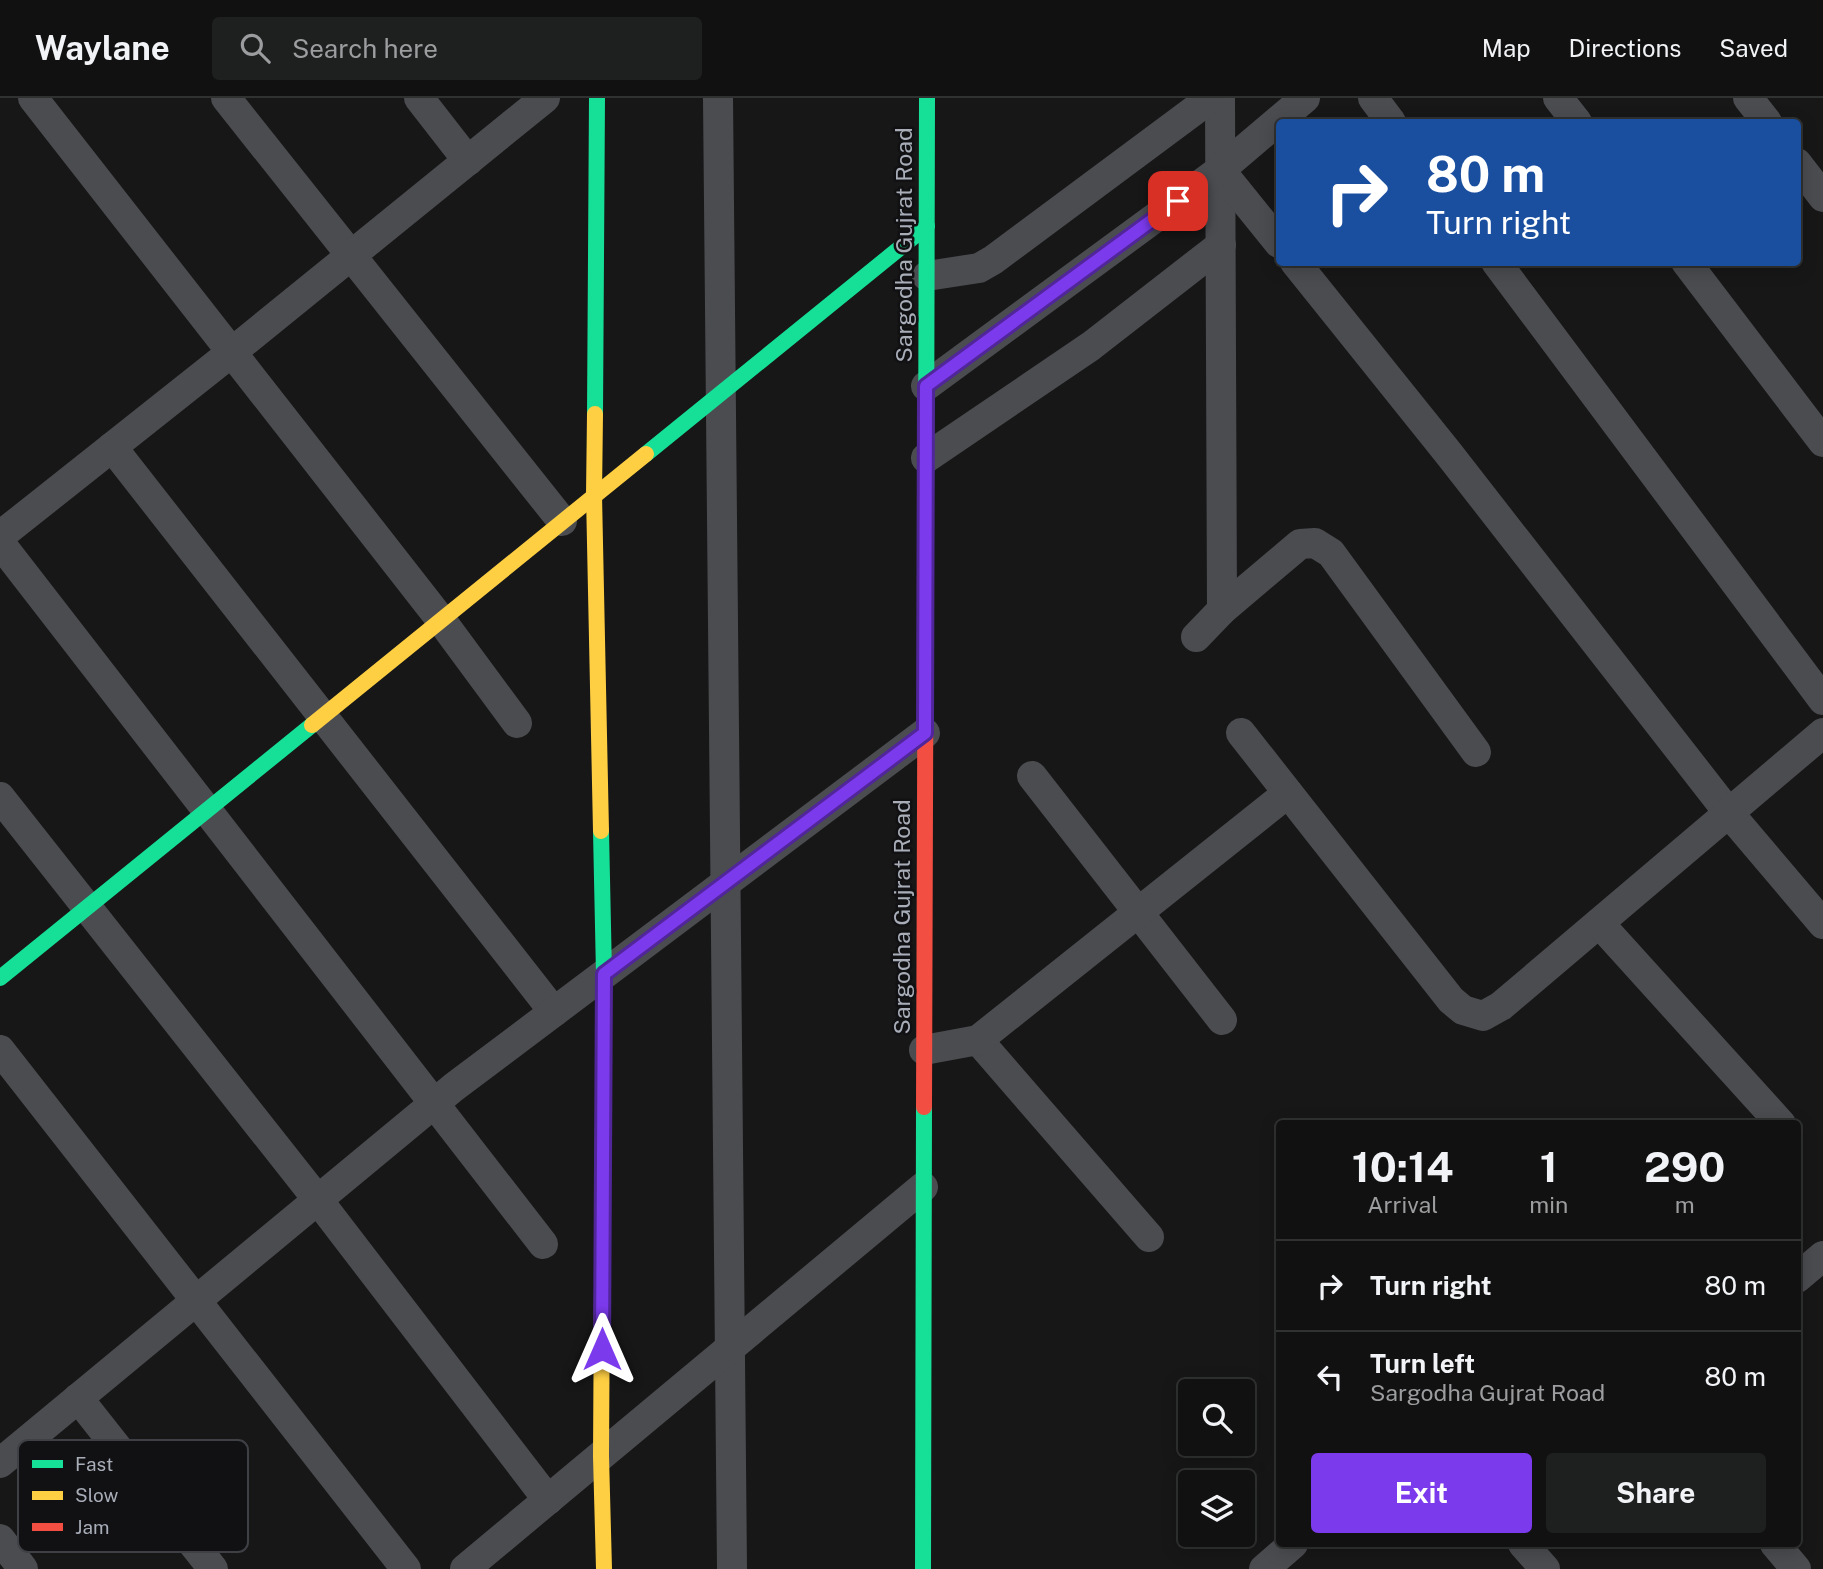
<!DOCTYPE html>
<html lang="en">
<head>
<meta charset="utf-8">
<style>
	:root { --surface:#111; --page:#1e1f1f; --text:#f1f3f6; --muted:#9c9d9f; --line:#303131; --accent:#7c3aed }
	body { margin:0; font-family:"Public Sans",sans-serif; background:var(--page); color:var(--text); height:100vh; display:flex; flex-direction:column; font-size:26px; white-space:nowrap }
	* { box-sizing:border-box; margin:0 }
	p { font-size:23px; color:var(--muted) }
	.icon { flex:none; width:38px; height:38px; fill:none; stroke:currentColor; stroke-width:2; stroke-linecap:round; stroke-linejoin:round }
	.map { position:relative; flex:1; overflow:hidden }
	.details { position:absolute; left:1276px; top:1022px; width:525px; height:427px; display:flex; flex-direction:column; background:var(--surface); border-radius:7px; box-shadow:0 4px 18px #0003,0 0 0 2px var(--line) }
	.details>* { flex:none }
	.top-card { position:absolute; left:1276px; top:21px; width:525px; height:147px; border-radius:7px; box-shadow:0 4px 18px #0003,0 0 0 2px var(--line); background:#1a4fa0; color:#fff; overflow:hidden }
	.buttons { position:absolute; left:1178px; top:1281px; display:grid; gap:14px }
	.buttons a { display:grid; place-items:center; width:77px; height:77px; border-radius:7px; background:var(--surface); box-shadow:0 4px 18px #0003,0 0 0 2px var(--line); font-size:35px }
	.pin { position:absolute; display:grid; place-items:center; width:60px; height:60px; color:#fff; margin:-30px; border-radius:14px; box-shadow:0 4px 10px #0006 }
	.me { position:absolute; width:77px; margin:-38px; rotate:0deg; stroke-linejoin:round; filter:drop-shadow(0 0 5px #0008) }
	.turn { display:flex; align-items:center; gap:24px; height:147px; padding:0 35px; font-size:32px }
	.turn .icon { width:91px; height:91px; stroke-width:2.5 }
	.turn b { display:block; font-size:49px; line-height:60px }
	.eta { display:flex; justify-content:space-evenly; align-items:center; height:119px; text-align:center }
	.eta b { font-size:42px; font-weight:700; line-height:49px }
	.button { display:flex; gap:14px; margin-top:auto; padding:14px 35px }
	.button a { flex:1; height:80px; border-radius:7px; background:var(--accent); color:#fff; font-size:28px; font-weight:700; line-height:80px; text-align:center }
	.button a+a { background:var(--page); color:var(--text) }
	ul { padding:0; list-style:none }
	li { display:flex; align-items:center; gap:21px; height:91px; padding:0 35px; border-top:2px solid var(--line) }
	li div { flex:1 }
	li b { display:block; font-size:26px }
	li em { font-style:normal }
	header { display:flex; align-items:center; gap:42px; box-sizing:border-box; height:98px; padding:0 35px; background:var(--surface); border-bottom:2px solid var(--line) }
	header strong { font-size:33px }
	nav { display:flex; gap:38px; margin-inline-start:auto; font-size:24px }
	.search { width:490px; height:63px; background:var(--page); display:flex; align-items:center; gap:18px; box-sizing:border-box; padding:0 24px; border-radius:7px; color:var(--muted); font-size:26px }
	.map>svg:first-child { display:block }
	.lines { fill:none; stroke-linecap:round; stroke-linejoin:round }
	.street { stroke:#4b4c50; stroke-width:30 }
	.fast { stroke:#16e098; stroke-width:16 }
	.slow { stroke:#ffcf43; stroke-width:16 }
	.jam { stroke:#f24e42; stroke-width:16 }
	.route-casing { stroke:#51269a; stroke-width:18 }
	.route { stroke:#7c3aed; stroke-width:12 }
	.labels { text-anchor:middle; stroke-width:5; stroke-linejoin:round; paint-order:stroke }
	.street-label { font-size:23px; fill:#a8adb8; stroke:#111113 }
	.key { fill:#111113; stroke:#3e4045; stroke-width:2 }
	.key-label { font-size:19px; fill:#a8adb8 }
</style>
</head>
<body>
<header>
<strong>Waylane</strong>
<div class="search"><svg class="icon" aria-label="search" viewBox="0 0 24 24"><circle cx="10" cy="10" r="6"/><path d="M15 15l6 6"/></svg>Search here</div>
<nav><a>Map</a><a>Directions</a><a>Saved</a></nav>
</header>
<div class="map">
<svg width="1823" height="1471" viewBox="0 0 1823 1471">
	<rect width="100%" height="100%" fill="#171717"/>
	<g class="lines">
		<!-- street -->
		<g class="street">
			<polyline points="33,0 441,522 517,625"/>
			<polyline points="226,0 562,423"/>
			<polyline points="419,0 468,63"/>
			<polyline points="718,0 732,1471"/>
			<polyline points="1220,0 1222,512"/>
			<polyline points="1373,0 1391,24"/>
			<polyline points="1558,0 1577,24"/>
			<polyline points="1748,0 1767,24"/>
			<polyline points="1797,65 1823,99"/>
			<polyline points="1220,72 1279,145"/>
			<polyline points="1295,164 1449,356 1728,714 1823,826"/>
			<polyline points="1496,164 1823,602"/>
			<polyline points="1686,164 1823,344"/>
			<polyline points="927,178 979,170 993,162 1211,0"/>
			<polyline points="926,288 1220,72 1305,0"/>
			<polyline points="112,349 554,914"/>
			<polyline points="926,360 1091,248 1221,147"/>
			<polyline points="0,438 232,254 545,0"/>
			<polyline points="0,445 543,1146"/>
			<polyline points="1196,539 1222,512 1300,446 1315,445 1331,455 1476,654"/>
			<polyline points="1241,635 1451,902 1463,912 1483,918 1501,908 1823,635"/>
			<polyline points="1032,678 1222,922"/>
			<polyline points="0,699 318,1102 548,1402"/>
			<polyline points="1599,825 1781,1026"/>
			<polyline points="978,942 1149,1139"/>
			<polyline points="0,952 406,1471"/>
			<polyline points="924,952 978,942 1288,695"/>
			<polyline points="1797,1180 1823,1158"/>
			<polyline points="78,1300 213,1471"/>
			<polyline points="0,1365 454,989 925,635"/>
			<polyline points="0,1441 23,1471"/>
			<polyline points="1523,1446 1545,1471"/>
			<polyline points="1775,1446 1796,1471"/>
			<polyline points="465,1471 923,1089"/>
			<polyline points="1264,1471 1293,1446"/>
		</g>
		<!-- fast -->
		<g class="fast">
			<polyline points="595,316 597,0"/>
			<polyline points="646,356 927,128"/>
			<polyline points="926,404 927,0"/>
			<polyline points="601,733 604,876 603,1023"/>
			<polyline points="0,880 312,627"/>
			<polyline points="923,1471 924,1009"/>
		</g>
		<!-- slow -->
		<g class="slow">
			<polyline points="595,316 594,397 601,733"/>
			<polyline points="312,627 646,356"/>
			<polyline points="603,1023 601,1358 604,1471"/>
		</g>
		<!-- jam -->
		<polyline class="jam" points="924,1009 926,404"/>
	</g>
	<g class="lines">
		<defs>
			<polyline id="route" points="602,1251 604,876 925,635 926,288 1178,103"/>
		</defs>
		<!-- route casing -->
		<use href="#route" class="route-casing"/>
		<!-- route -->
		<use href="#route" class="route"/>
	</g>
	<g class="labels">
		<!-- street labels -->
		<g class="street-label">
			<text transform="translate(904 147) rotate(-90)" y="8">Sargodha Gujrat Road</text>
			<text transform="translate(902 819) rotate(-90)" y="8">Sargodha Gujrat Road</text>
		</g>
	</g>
	<!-- legend -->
	<rect x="18" y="1342" width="230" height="112" rx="10" class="key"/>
	<rect x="32" y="1362" width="31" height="8" fill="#16e098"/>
	<rect x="32" y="1393" width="31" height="9" fill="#ffcf43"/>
	<rect x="32" y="1425" width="31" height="8" fill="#f24e42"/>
	<g class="key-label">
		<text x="75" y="1373">Fast</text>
		<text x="75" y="1404">Slow</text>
		<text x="75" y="1436">Jam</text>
	</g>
</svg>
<div class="buttons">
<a><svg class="icon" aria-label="search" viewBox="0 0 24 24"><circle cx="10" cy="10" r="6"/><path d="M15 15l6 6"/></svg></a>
<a><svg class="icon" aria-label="layers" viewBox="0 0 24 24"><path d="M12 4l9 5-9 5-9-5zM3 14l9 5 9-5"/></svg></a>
</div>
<div class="pin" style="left:1178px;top:103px;background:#d93025"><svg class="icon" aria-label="arrive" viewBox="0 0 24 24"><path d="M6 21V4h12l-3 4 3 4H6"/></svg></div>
<svg class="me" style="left:602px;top:1251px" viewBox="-20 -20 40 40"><path d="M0-17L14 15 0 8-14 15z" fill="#7c3aed" stroke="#fff" stroke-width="4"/></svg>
<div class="top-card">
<div class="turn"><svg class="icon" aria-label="right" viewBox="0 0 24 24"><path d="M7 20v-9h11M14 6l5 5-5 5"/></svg><div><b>80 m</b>Turn right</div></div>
</div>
<section class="details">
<div class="eta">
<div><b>10:14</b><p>Arrival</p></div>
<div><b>1</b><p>min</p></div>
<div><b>290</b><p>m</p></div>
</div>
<ul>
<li><svg class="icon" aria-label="right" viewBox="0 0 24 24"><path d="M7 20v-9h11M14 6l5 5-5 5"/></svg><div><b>Turn right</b></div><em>80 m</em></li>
<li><svg class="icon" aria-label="left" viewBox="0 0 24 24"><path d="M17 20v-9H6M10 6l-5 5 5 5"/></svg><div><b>Turn left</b><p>Sargodha Gujrat Road</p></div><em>80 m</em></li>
</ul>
<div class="button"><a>Exit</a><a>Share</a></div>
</section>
</div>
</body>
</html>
